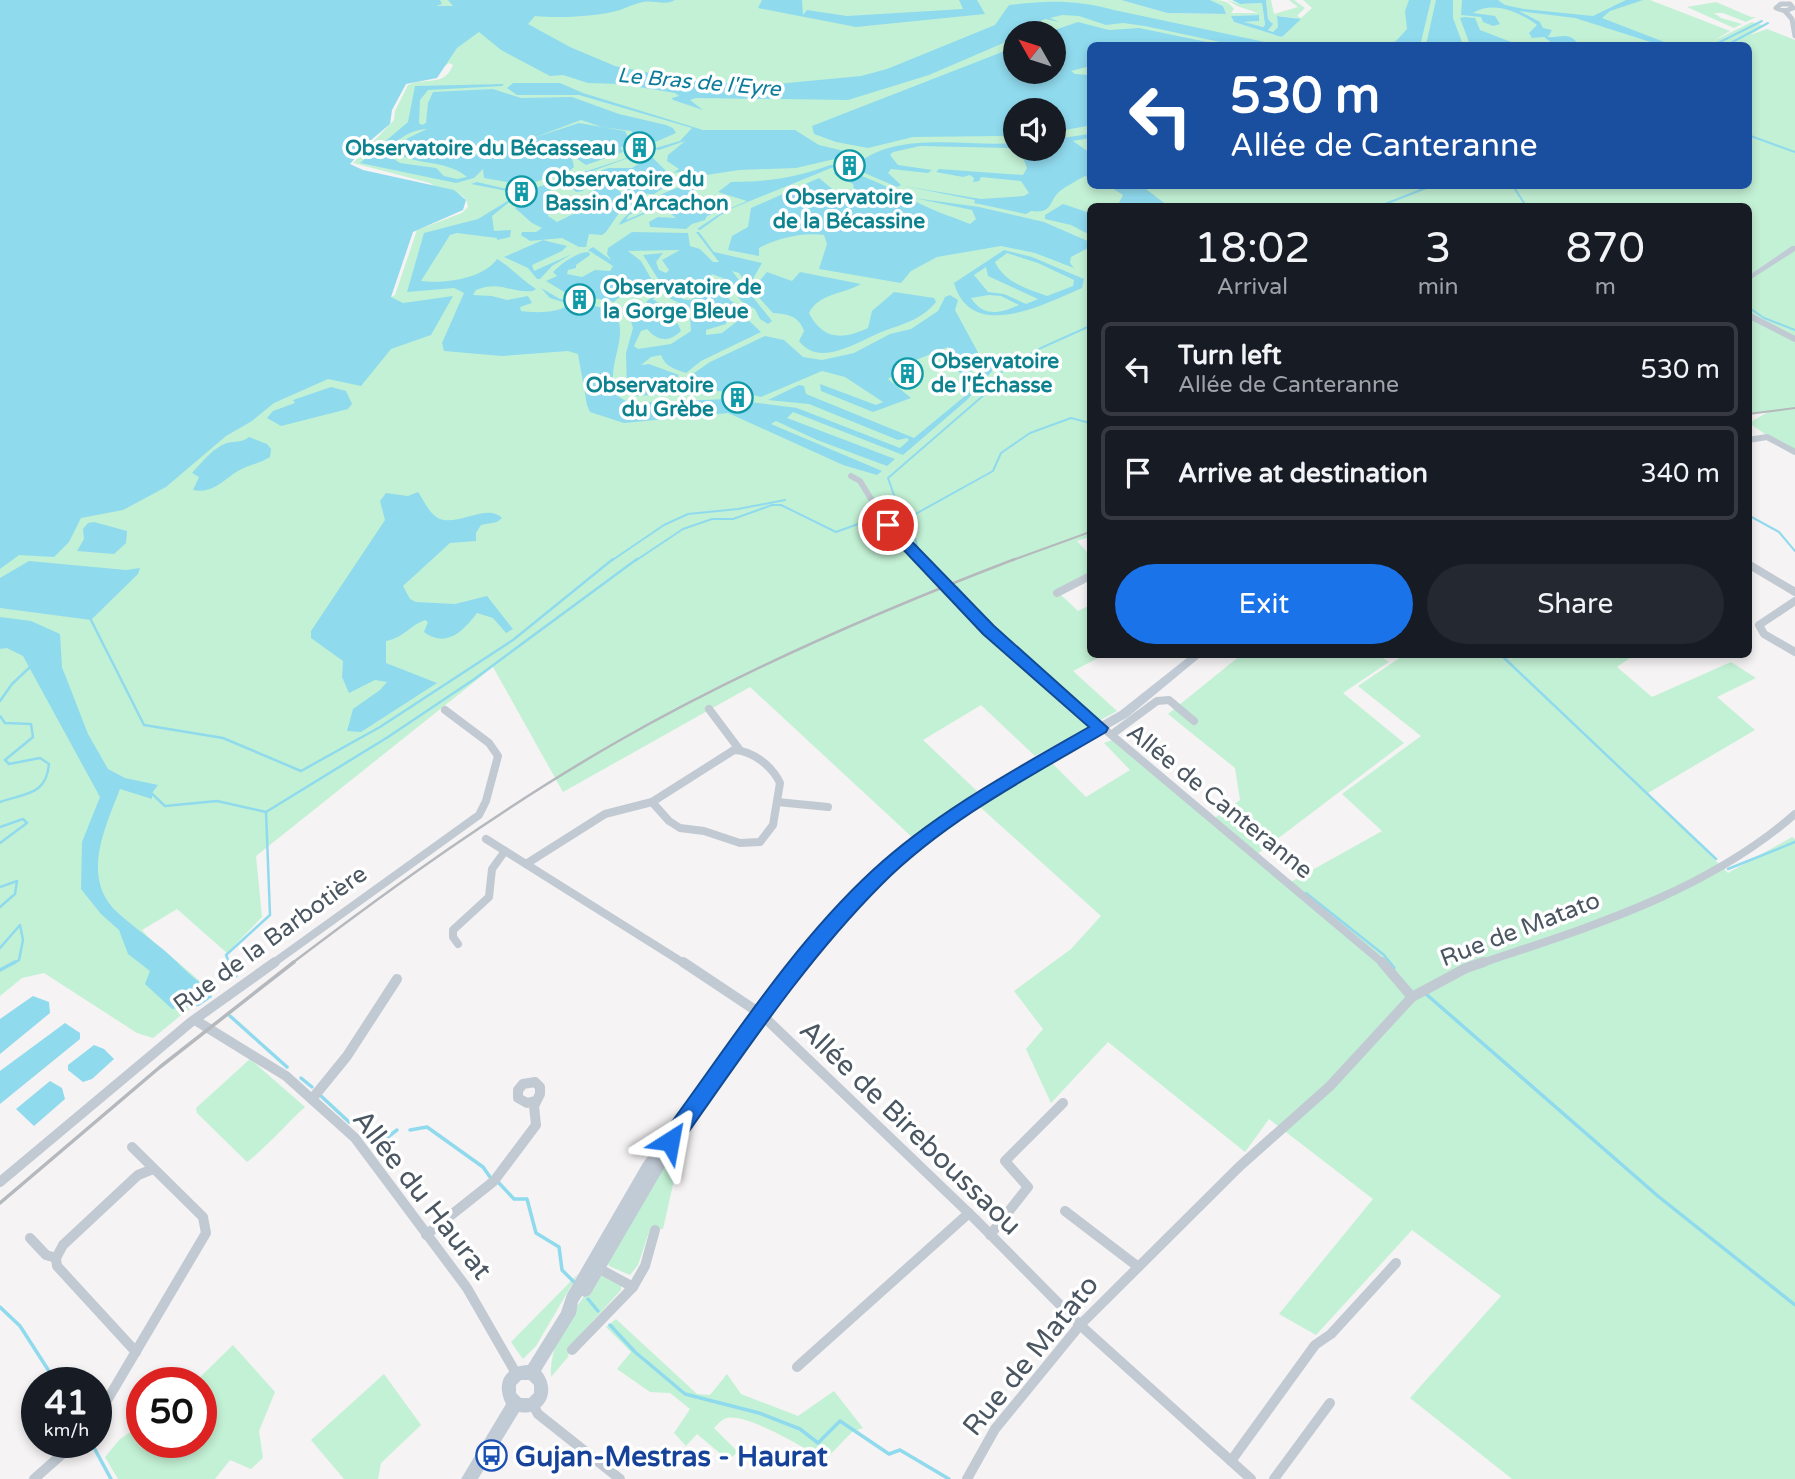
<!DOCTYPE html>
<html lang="en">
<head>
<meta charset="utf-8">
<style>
	:root { --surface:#171b24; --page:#242831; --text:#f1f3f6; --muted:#9ea1a6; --line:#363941; --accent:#1a73e8 }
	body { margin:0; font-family:"Varela Round",sans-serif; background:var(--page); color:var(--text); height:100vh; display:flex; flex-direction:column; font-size:26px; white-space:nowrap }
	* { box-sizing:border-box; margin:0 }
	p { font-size:23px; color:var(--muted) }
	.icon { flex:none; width:38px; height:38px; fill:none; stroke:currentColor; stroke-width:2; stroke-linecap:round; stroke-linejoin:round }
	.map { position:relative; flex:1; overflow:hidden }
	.panel { position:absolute; left:1087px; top:203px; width:665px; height:455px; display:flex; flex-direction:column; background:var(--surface); border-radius:10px; box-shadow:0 4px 10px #0003 }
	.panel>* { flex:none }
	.top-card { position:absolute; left:1087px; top:42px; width:665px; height:147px; border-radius:10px; box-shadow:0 4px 10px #0003; background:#1a4fa0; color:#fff; overflow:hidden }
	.needle { width:46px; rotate:309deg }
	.tools { position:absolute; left:1003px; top:21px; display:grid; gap:14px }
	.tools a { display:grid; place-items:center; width:63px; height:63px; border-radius:50%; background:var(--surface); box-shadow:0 4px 10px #0003; font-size:35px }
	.speed { position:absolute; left:21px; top:1367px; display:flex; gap:14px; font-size:35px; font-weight:700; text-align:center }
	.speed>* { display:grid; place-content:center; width:91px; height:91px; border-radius:50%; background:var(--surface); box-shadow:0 4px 10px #0003; line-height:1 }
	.speed small { font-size:18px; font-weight:400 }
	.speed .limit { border:10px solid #d22; background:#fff; color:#111 }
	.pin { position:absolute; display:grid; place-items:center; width:60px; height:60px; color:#fff; margin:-30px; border:4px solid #fff; border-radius:50%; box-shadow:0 2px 7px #0007 }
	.me { position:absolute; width:77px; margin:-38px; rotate:34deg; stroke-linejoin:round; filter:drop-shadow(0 0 5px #0008) }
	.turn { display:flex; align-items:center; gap:24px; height:147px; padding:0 28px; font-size:32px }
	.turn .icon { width:91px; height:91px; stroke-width:2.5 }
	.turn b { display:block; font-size:49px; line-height:60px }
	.eta { display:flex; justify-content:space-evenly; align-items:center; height:119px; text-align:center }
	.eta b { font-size:42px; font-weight:600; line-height:49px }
	.action { display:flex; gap:14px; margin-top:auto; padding:14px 28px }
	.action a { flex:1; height:80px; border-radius:42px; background:var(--accent); color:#fff; font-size:28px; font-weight:600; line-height:80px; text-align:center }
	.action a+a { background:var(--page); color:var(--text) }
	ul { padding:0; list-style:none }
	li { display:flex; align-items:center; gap:21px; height:94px; margin:0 14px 10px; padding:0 14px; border:4px solid var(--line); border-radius:10px }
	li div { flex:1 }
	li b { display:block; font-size:26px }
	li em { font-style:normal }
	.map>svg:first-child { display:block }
	.green { fill:#c3f1d5; fill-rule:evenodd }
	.water { fill:#90daee; fill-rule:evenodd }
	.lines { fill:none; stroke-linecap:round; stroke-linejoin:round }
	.stream-far2 { stroke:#90daee; stroke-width:2 }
	.stream-far1 { stroke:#90daee; stroke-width:2.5 }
	.stream { stroke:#90daee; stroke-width:3.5 }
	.street-far3 { stroke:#c1cad2; stroke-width:5 }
	.street-far2 { stroke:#c1cad2; stroke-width:6 }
	.street-far1 { stroke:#c1cad2; stroke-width:8 }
	.street { stroke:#c1cad2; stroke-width:10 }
	.secondary { fill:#c1cbd6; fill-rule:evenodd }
	.rail-far2 { stroke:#b5b8bd; stroke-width:2 }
	.rail-far1 { stroke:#b5b8bd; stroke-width:2.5 }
	.rail { stroke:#b5b8bd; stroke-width:3.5 }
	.route { fill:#1a73e8; stroke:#114b97; stroke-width:2 }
	.labels { text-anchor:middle; stroke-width:7; stroke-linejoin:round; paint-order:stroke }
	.far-water-label { font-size:21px; font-style:italic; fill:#0c7c9b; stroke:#fff }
	.far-culture-label { font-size:21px; font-weight:bold; fill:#0d838f; stroke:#fff; text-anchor:start }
	.street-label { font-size:24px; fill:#4a5661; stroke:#fff }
	.near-street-label { font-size:28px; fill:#4a5661; stroke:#fff }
	.near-transit-label { font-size:28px; font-weight:bold; fill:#164399; stroke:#fff; text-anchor:start }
</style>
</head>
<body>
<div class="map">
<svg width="1795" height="1479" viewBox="0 0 1795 1479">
	<rect width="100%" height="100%" fill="#f5f3f3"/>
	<!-- green -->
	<g class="green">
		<path d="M98 0H452L460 9 453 15 566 73 749 85C678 79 605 73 542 37 525 27 510 12 495 0H1121L1167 13 1225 14 1223 6 1210 0C1220 0 1228 0 1234 9L1231 13H1258L1237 6 1227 0 1240 4 1262 3 1265 26 1259 27 1244 22 1259 21 1258 15 1231 16 1234 22 1282 37 1296 18 1277 16 1278 27 1274 32 1268 30 1272 22 1268 19 1266 0H1271L1274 14 1298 7 1289 0H1294L1305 8 1297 16 1301 18 1312 8 1303 0H1650L1730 31 1713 41 1752 22 1765 26 1750 35 1767 29 1795 40V455L1749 423 1768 412 1748 414V206H1090V537L1077 541 1090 555V579L1061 595 1078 611 1090 605V654L1104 655 1073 671 1117 711 1035 756 981 705 923 740 977 791 913 838 750 687 563 792 493 667 256 856 262 917 227 953 177 909 142 930C156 948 207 981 212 997L185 1012 153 1038 137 1033 44 973 22 978 0 996V91ZM1015 33H1054V72H1015ZM1090 46H1748V186H1090ZM449 63 453 65C445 87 426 77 408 85L395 111 394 120 353 163 430 183C443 194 467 188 468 207L462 213 417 230 395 295 391 297 337 145 418 73 439 70ZM1015 110H1054V149H1015ZM23 655 62 667 86 734 74 743Z"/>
		<polygon points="1716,2 1751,17 1756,17 1746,22 1723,13 1714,13 1721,18 1742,24 1734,28 1687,7"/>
		<polygon points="1506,654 1511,659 1520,654 1634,655 1617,667 1652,697 1731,662 1756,678 1717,697 1755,730 1648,793 1728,873 1792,837 1795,839 1795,1479 1512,1479 1410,1398 1501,1296 1412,1230 1316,1335 1279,1314 1373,1199 1269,1119 1245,1152 1108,1042 1051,1103 1026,1049 1043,1029 1014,991 1071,949 1101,916 979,806 1050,761 1086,797 1130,770 1104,743 1112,740 1212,820 1240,800 1235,768 1168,714 1241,655 1379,655 1389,662 1343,693 1404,743 1256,855 1289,883 1382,831 1342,794 1421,736 1358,686 1404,655"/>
		<path d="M250 1059 305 1107C285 1125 268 1146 247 1162L197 1113 196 1108Z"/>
		<polygon points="667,1158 679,1158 663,1229 650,1229 638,1265 630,1275 609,1266 607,1259"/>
		<polygon points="578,1274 536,1346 523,1359 511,1342"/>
		<path d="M602 1276 621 1286V1290L570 1346 568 1357 551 1377C549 1339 576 1309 596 1279Z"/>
		<path d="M616 1319 697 1394 710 1395 727 1374 741 1394 798 1416 834 1391 863 1428 852 1432 825 1460C806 1449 747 1413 727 1418 722 1419 718 1424 714 1428L738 1452 728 1460 697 1434 686 1446 674 1433 690 1409 670 1393 650 1392 617 1369 631 1352 606 1327Z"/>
		<polygon points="233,1345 275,1392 259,1431 263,1458 251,1469 230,1460 215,1479 118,1479 105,1457 120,1439 142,1424 142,1442 201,1442 201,1382 195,1382"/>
		<polygon points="384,1374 421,1425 381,1463 378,1479 344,1479 311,1440"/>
	</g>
	<!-- water -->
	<g class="water">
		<path d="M0 0H440L442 4 436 6H453L448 0H675C664 6 655 0 643 2 632 4 623 10 612 12 590 17 557 18 535 16L528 24 570 47 615 66 685 80 766 85 861 76 887 69 995 25 1009 5C1047 0 1078 0 1114 10L1279 45H1234L1145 26 1123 23 1106 25 1079 16 1062 15 1050 18 1060 22 1045 19 1020 29 1025 31 1023 33H1015V38L929 75 848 100 696 98 690 100 703 110 673 100 672 98 679 96 675 93 621 84 588 83 563 75 550 76 501 50 479 32 457 48 437 78 406 84 392 110 390 124 370 141 350 164 363 170 454 190 466 200 463 210 413 232 391 297 403 303 453 296 431 335 391 349 361 386 328 379 274 403 252 421 226 436 166 487 123 510 81 518 69 542 54 557 19 555 0 569Z"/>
		<polygon points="762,0 802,0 803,15 807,10 847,16 963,9 959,0 977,0 985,14 856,27 758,8"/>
		<polygon points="1121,0 1210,0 1223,6 1226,14 1167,13"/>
		<polygon points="1232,0 1266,0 1268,19 1273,24 1268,30 1273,32 1278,27 1277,16 1301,19 1282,37 1278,36 1234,22 1231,16 1259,15 1259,21 1244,22 1263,27 1265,25 1262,3 1240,4"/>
		<polygon points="1409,0 1431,0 1421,42 1418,45 1384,45 1396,41 1407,29 1405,11"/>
		<polygon points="1436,0 1453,0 1453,18 1463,45 1426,45"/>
		<path d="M1462 0H1498L1505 5 1524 9 1593 16 1626 0H1643L1610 11 1602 18 1672 45H1660L1575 18 1519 11 1540 22 1543 28 1552 30 1548 37C1559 38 1569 31 1578 44L1572 45 1563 42 1552 43 1544 37 1532 38 1529 33 1537 25C1520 12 1493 0 1473 13L1495 16 1500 24 1493 26 1483 22 1481 17 1461 15Z"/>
		<polygon points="1464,17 1475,18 1480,30 1519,45 1470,45 1460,18"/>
		<polygon points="1078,22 1109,30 1139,28 1222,45 1090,46 1090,66 1071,71 1075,74 1090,75 1090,124 1087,126 1054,132 1054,110 1015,110 1015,135 1001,136 913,137 868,148 836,142 814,134 812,126 1015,47 1015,72 1054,72 1054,33 1046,33"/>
		<polygon points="513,83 560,83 583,93 703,130 795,130 819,145 861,155 839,164 852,155 796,168 739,170 687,178 683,171 673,173 679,169 667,161 668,155 685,141 659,150 652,149 680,141 692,128 579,95 517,95 507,88"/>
		<path d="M504 84 502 86 428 90 420 100 419 123 422 125 426 123 428 103 433 92 493 89 521 98 572 97 619 114 666 125 673 128 676 133 653 143 639 140 631 131 602 127 581 120 533 138 579 123 625 131 629 139 645 143 634 147H620L623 152 586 165 570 154 556 151 572 158 574 167 568 172 525 185 484 178 483 169 474 178 456 183 360 163 408 122 415 86ZM427 129 408 138 394 150C412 167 445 158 467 177L457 179 444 176 436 168 400 163 382 151C397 143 406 130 427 129Z"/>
		<path d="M1090 134V138L1073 141 1090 153V178L1085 176C1076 181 1068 185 1060 191 1048 201 1054 214 1031 211L1026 214 974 203 975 200 904 186 981 199 1024 196 1029 193 1021 181 981 177 979 181 973 182 974 178 970 175 963 177 936 172 939 169 1023 175 1027 168C1024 158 1019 152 1009 148L920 146 893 152 890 155 898 165 932 170 928 173 891 169 888 173 901 185 897 187 853 168C892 129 965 147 1015 143V149H1054V139Z"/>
		<polygon points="642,153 551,186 548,216 557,222 579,211 573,204 581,205 596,196 596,194 589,193 600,187 585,187 583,191 576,192 571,187 589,180 612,186 634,201 635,204 619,213 606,232 602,235 589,234 586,247 579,247 562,238 530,241 521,235 522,232 536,232 542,228 532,223 515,208 535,191 535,188"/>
		<polygon points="651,156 675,180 665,177 644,184 657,188 667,186 654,194 630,194 626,189 590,175 608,168 632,168"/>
		<path d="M830 165 836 166 728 210 700 230 697 229 724 211 747 201 718 192 731 182C767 182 795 178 830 165Z"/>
		<path d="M837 170C862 173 887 187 909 198 928 209 950 216 970 224L976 219 972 210 914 198 979 207 1044 222 1090 242V247L1071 257 1070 263 1074 268 1035 253 1001 246 937 257 911 271 901 283 819 269 827 244 824 235C804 232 777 238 759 248V256L728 250 732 236 748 227 751 208 819 178 836 192 832 196H850L854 189 853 184 834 174Z"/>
		<path d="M707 179V182L687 195 696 205 710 210 713 199 722 202 719 211 707 216 705 220 692 224 686 229 650 227 649 222 658 217 676 218 660 205 679 207 683 204 664 200 629 215 626 220 650 210 649 212 619 225C628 206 685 182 707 179Z"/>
		<path d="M477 182 519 192 517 196 492 216 494 231 511 230 510 237 497 240V238L457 233 450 235 421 281C444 284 483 279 497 259 512 268 522 280 536 289L533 291C508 293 501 280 476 290L473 295 492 296 507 300 528 296 532 303 520 307 521 311C535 313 555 313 567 306L566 303 550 298 541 288 560 299 609 309C632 325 612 355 613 378 613 383 615 389 616 395L626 401 638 403 726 399 797 408 900 448 909 440 907 438 898 440 809 404 768 400 799 385 804 386 806 394 914 438 965 396 992 362 998 358 999 363 967 400 903 455 793 412 787 418 895 459 887 466 817 440 776 421 771 424 882 471 877 475 843 465 728 413 624 423 590 412 587 405 578 354 568 351 502 356 444 351 442 343 464 293 454 288 407 292 424 233 478 219 514 197 507 191 471 184Z"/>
		<polygon points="1109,186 1142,186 1168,206 1124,205 1119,203 1123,195"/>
		<polygon points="1063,204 1090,213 1090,235 1071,225 1045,219 1045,215"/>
		<path d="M632 232 688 233 690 246 700 249 713 262H719L696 232H699L714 252 762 263 750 284 747 285 739 273 732 271 772 321 768 324 760 319 755 309 741 301 725 279 712 274 710 280 684 294 682 299 690 300 721 288 731 301 741 306 727 317 726 324 706 330V335L722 333 744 316 761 332 701 361 686 373C675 369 665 367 661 355L651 357 641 365 649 364 679 375 664 394 637 396 627 391 626 353 633 328 630 318 647 315 644 309 647 301 656 294 653 299 663 306 654 309 678 324 681 331C670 342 658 342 647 329L641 331 634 346 638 349 671 344 691 331 690 318 702 319 699 313 667 297 669 290C658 283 651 266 643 255L663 253 656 262 659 270 666 273 669 270 662 260 680 250 628 251 641 261 652 280C642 287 621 294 614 302L566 293 546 281 557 276 553 272C562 263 577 252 589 252L590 255 576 265V268L568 270 567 274 582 277 595 270 610 271 613 266 588 250 593 247 611 260 607 254 608 248Z"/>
		<polygon points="543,240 567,246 562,251 532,265 534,271 572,254 552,266 540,279 537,279 528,268 504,257"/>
		<path d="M1004 250 1032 257 1084 279 1082 288C1045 304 971 343 954 283ZM1007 253 1038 263 1074 280 1073 286 1047 296C1026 288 1005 283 995 262ZM986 267 988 276 1038 299 1026 304 1004 294 988 292 974 275ZM989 295 1001 296 1019 305C1000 313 984 318 971 298Z"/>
		<path d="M767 272 792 281 800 272 861 284C844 294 819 293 809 313 823 340 842 340 868 328L872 311 894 292 934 298 936 302C921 320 905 323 884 331 860 340 820 369 799 341L804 331C799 316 788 314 773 313L752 290Z"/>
		<polygon points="950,295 958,300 955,310 981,358 965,379 958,371 956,354 948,347 911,362 888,379 911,398 873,412 821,391 820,384 876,405 883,402 845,377 822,371 761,397 744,393 717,391 674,395 678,384 710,362 765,336 784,340 803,357 822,360 854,353 890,334 911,329 938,311 945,297"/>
		<polygon points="331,387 346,391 352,404 348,409 281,426 267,418 273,411 295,403 293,400"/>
		<path d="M249 437 267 444 271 449 270 457C259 464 248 465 238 471 223 480 213 494 193 490L199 477 192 473C201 463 214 447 227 443 235 441 241 443 249 437Z"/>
		<path d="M418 492C423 499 427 509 434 515 451 532 486 501 502 518L497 522 481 525 476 533V541L450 543 403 586 410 599 416 602 455 604 487 596 513 629 506 633 493 618 477 613C464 630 447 649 424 632L428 622 425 620C409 626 405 637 386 641V663L437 683 361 732 347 731 353 709 380 690 387 682 375 680 349 693 342 677 343 661 311 638V631L385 520 380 501 386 493 408 496Z"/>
		<polygon points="94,522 127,531 126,543 114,554 77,551 84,539 83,529 88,523"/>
		<polygon points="29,561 126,570 140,568 138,574 91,620 0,608 0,578"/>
		<path d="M0 617 31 621 60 634 62 667 88 734 108 769 125 778 158 785 152 793V799L120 789C105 828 80 879 118 913 131 925 147 936 160 947 177 960 190 978 209 988L212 997 199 1006 172 1009 145 984 150 971 128 954 119 930 101 914 81 889 82 842 100 797 23 656 7 648 0 649Z"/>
		<polygon points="33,996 49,1002 50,1013 0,1054 0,1019"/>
		<polygon points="65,1023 80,1033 80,1039 0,1104 0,1071"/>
		<polygon points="94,1045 104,1049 114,1059 92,1079 83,1082 68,1070 68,1065"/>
		<polygon points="50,1081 62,1088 65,1099 34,1126 16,1109"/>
	</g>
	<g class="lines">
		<!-- stream-far2 -->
		<g class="stream-far2">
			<polyline points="1712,46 1762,21"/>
			<polyline points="1725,46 1768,23"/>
			<polyline points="1748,135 1795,152"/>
			<polyline points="1513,186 1526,206"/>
			<polyline points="1380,206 1431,186"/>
			<polyline points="1748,307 1764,318 1795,330"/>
			<polyline points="886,514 889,511 887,505 895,498 888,478 992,388 1003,370 1041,348 1090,326"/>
			<polyline points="1748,515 1779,532 1795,551"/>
			<polyline points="909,523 912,528"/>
			<polyline points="913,531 918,549"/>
			<polyline points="921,552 926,558"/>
			<polyline points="611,561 664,525 688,514 738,509 785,500"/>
			<polyline points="635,561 683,529 712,519 733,519 772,505 781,505 836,532 886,514 890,517 903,513 910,517 993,471 1001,453 1030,433 1071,418 1090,423"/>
		</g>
		<!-- stream-far1 -->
		<g class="stream-far1">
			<polyline points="942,573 946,577"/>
			<polyline points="957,587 976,609"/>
			<polyline points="91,620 144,725 223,738 301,771 380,727 513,640 613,559"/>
			<polyline points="997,630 1021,654"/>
			<polyline points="1500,654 1716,859"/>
			<polyline points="0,701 12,684 29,668"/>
			<path d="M0 716 5 723 31 724 33 737 5 760 9 764 40 758 49 764C46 796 25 793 0 802"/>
			<polyline points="150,792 165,806 217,801 266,812 388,737 473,680 637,559"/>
			<polyline points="0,827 23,819 27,823 0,843"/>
			<polyline points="1728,869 1795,842"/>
			<polyline points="0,887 17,881 15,894 0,907"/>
			<polyline points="1306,893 1384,955 1391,964"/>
			<polyline points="0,948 20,925 23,940 19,960 12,964"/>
			<polyline points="230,964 226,955 270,915 266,812"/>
		</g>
		<!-- stream -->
		<g class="stream">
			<polyline points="229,962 236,976"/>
			<polyline points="1389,962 1394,968"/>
			<polyline points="0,970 15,962"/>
			<polyline points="1426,994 1659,1197 1795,1305"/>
			<polyline points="230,1016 287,1067"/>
			<polyline points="301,1078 312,1087"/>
			<polyline points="321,1096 349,1122"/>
			<polyline points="410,1130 427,1127 483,1167 490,1177"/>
			<polyline points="371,1143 377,1145 397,1130"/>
			<polyline points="499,1183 514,1199 527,1199 536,1233 559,1247 562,1270 575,1283"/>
			<polyline points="588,1299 598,1311"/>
			<polyline points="0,1307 20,1326 56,1382"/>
			<polyline points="610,1325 635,1352 685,1394 759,1413 800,1429 818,1443 840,1421 889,1454 900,1450 949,1479"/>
			<polyline points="91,1442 111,1479"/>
		</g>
		<!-- street-far3 -->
		<g class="street-far3">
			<polygon points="1781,4 1790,4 1793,8 1785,11 1776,8"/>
			<polyline points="1785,11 1792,19 1795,36"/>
		</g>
		<!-- street-far2 -->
		<g class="street-far2">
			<polyline points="1748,315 1795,339"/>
			<polyline points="1748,440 1767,437 1795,452"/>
			<polyline points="851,476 860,481 884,520 923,561"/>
		</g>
		<!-- street-far1 -->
		<g class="street-far1">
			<polyline points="922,559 1008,648 1384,964"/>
			<polyline points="1748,564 1795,592"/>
			<polyline points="1057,593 1090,576"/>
			<polyline points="1795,601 1759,625 1764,634 1795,652"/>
			<polyline points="709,709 739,749"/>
			<polyline points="1115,732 1157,701 1169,700 1194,721"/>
			<path d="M734 750C753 751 772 766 780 783L773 825 760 842 740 843 704 831 680 828 669 821 652 802Z"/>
			<polyline points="777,802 828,807"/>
			<polyline points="486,839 685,964"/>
			<polyline points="526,864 605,814 652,802"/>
			<polyline points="458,944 453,937 453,930 489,897 492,869 505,851"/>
			<polyline points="272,964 479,815 486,801 498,756 489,743 445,710"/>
			<path d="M1479 964C1589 927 1706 892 1795 814"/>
		</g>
		<!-- street -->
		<g class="street">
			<polyline points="683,962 761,1014 974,1218 1080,1325 1251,1479"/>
			<polyline points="1382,962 1412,997"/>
			<polyline points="195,1020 286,1076 355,1138 467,1288 517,1375"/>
			<polyline points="312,1099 347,1056 397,979"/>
			<polyline points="0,1182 191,1022 275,962"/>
			<polyline points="1065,1211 1137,1266"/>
			<polyline points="426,1235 494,1181 536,1125 534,1106 540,1094 540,1087 535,1082 523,1084 518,1090 518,1098 527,1103 535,1101"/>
			<polyline points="990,1235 1028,1187 1005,1161 1063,1103"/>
			<polyline points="30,1238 46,1255 56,1258"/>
			<polyline points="598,1268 633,1287"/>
			<polyline points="572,1350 633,1287 645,1266 655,1230"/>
			<polyline points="136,1352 57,1266 56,1258 63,1245 138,1175 153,1169"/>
			<polyline points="797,1367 969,1213"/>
			<polyline points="532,1403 538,1414 620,1479"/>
			<polyline points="96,1419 206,1233 203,1217 132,1147"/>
			<polyline points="1231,1461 1315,1345 1331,1334 1396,1263"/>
			<polyline points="34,1479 76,1442"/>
			<polyline points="967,1479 995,1429 1080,1325 1240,1166 1330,1086 1412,997 1466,968 1484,962"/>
			<polyline points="1274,1479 1330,1403"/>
		</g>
		<!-- secondary -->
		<g class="secondary">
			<polygon points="1792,246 1795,246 1795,251 1748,281 1748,276"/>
			<path d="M1192 654H1204L1128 717 1012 783 940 833 894 869 848 914 789 985 670 1149 672 1153 670 1158 590 1295 585 1297 582 1296 578 1302 576 1314 541 1371C557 1390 545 1417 519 1412L478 1479H461L506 1404C496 1384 504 1366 528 1365L561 1312 567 1294 643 1163 781 977 840 906 886 863 932 827 1004 777 1120 711ZM521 1380H529L534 1385V1393L529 1398H521L516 1393V1385Z"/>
		</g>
		<!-- rail-far2 -->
		<g class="rail-far2">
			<polyline points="1748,414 1795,408"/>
			<polyline points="1010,561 1090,532"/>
		</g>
		<!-- rail-far1 -->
		<path class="rail-far1" d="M291 964C395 885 502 808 615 743 742 670 879 611 1015 559"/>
		<!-- rail -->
		<polyline class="rail" points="0,1203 160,1067 294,962"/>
	</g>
	<!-- route -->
	<path class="route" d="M888 520 893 522 994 626 1108 728 1106 732C1029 777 946 820 882 884 803 963 742 1057 677 1148L670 1150 663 1148 660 1141 663 1134C729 1045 790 947 872 871 936 812 1014 770 1089 727L983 634 883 528V522Z"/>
	<!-- icons -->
	<defs>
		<symbol id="building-ring" viewBox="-11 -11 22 22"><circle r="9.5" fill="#fff" stroke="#0f9aa8" stroke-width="1.5"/><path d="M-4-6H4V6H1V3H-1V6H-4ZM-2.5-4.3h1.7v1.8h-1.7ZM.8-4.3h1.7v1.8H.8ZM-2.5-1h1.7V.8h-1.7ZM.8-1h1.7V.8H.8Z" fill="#0f9aa8"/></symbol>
		<symbol id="bus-ring" viewBox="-11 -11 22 22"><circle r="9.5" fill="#fff" stroke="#1a4fb4" stroke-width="1.5"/><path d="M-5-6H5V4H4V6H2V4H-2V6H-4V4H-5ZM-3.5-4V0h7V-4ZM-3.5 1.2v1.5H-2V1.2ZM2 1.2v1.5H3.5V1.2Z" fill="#1a4fb4"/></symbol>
	</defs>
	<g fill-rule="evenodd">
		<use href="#building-ring" x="622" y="130" width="35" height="35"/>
		<use href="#building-ring" x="832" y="148" width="35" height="35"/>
		<use href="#building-ring" x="504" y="174" width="35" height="35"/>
		<use href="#building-ring" x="562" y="282" width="35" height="35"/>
		<use href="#building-ring" x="890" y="356" width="35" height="35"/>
		<use href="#building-ring" x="720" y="380" width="35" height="35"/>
		<use href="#bus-ring" x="474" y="1438" width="35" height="35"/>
	</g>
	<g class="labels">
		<!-- far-water labels -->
		<g class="far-water-label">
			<text transform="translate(699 82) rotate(5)" y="7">Le Bras de l'Eyre</text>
		</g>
		<!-- far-culture labels -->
		<g class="far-culture-label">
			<text x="616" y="155" text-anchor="end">Observatoire du Bécasseau</text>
			<text x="545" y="186">Observatoire du<tspan x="545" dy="24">Bassin d'Arcachon</tspan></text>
			<text x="849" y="204" text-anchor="middle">Observatoire<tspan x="849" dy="24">de la Bécassine</tspan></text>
			<text x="603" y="294">Observatoire de<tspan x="603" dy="24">la Gorge Bleue</tspan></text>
			<text x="931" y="368">Observatoire<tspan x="931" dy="24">de l'Échasse</tspan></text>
			<text x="714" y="392" text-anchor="end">Observatoire<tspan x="714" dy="24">du Grèbe</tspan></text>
		</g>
		<!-- street labels -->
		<g class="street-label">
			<text transform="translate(1220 801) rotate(39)" y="8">Allée de Canteranne</text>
			<text transform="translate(1520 929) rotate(-21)" y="8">Rue de Matato</text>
			<text transform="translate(270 939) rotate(-36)" y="8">Rue de la Barbotière</text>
		</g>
		<!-- near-street labels -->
		<g class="near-street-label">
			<text transform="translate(911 1127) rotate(44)" y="10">Allée de Bireboussaou</text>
			<text transform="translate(423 1194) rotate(52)" y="10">Allée du Haurat</text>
			<text transform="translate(1030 1355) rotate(-51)" y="10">Rue de Matato</text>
		</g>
		<!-- near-transit labels -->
		<g class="near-transit-label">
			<text x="515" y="1466">Gujan-Mestras - Haurat</text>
		</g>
	</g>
</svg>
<div class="tools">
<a><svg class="needle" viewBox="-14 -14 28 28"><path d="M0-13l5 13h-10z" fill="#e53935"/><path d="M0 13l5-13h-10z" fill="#9ea1a6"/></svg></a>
<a><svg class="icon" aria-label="sound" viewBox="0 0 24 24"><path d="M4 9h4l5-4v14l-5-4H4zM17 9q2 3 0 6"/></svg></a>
</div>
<div class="speed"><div>41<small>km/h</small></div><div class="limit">50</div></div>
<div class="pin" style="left:888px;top:525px;background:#d93025"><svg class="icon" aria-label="arrive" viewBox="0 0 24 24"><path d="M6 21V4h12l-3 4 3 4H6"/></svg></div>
<svg class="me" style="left:670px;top:1141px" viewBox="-20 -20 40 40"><path d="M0-17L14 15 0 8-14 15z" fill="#1a73e8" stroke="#fff" stroke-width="4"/></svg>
<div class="top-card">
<div class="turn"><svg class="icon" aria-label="left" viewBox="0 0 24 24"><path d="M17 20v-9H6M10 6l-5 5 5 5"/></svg><div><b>530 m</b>Allée de Canteranne</div></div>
</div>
<section class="panel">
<div class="eta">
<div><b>18:02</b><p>Arrival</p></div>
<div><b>3</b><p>min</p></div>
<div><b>870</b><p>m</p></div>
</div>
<ul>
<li><svg class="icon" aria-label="left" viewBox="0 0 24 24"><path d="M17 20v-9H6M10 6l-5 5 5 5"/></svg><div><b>Turn left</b><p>Allée de Canteranne</p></div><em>530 m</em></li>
<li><svg class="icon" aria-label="arrive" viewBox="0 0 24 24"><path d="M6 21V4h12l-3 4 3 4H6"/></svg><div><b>Arrive at destination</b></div><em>340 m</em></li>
</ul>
<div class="action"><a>Exit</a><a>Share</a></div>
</section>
</div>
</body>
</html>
